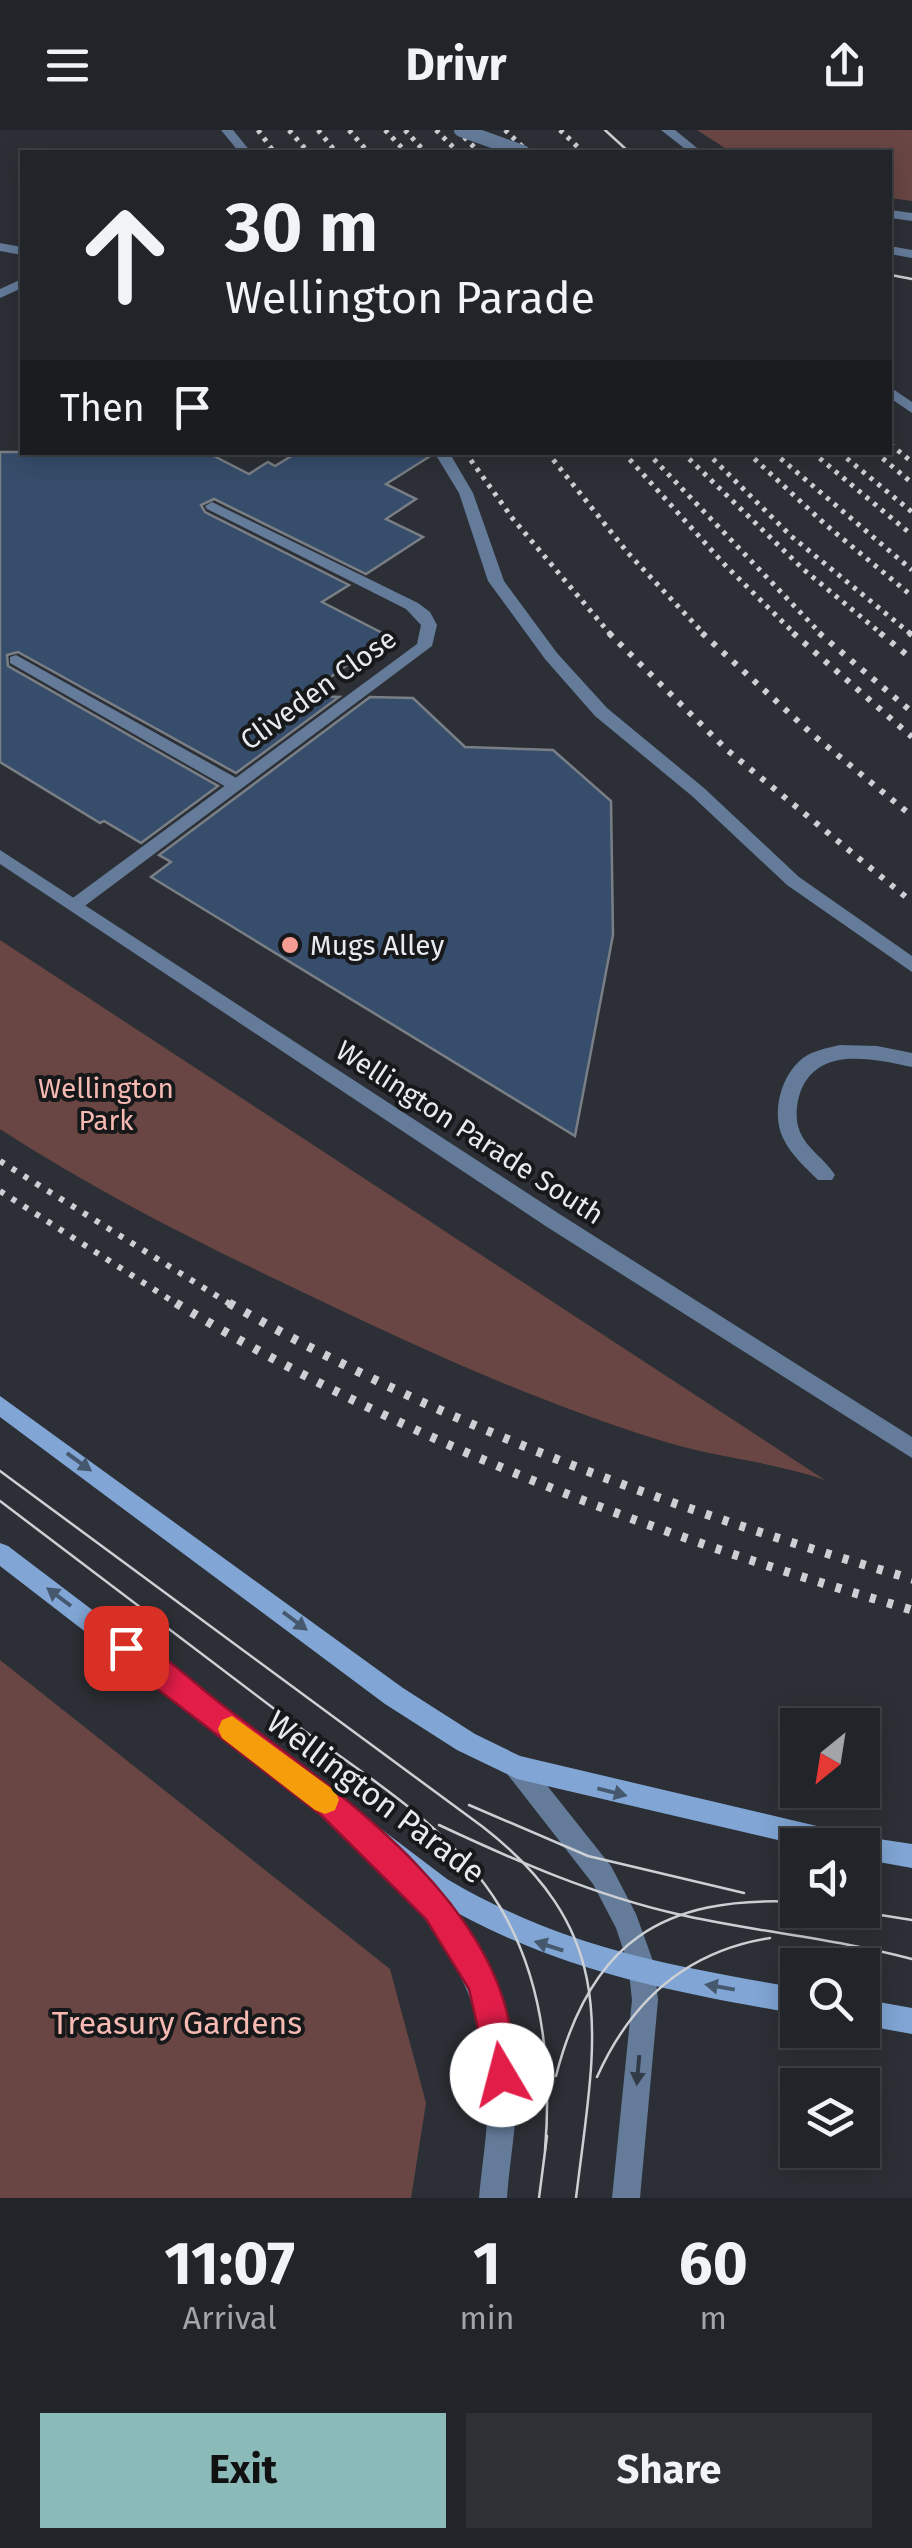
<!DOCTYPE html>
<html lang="en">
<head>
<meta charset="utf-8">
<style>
	:root { --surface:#212428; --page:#2d3034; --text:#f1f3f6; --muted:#a2a4a8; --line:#3e4145; --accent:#8bbbb9 }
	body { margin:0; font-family:"Fira Sans",sans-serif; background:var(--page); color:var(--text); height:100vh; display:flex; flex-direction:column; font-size:38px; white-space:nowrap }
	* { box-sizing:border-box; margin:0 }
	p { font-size:32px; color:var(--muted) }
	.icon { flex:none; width:55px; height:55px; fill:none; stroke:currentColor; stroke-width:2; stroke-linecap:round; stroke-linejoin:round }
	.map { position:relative; height:2068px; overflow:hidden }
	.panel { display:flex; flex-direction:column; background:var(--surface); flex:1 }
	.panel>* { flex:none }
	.top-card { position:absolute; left:20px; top:20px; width:872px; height:305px; border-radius:0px; box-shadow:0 5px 25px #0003,0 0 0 2px var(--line); background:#212428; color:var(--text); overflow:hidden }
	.needle { width:65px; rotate:210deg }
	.controls { position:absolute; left:780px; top:1578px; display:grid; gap:20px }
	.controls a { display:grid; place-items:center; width:100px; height:100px; border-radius:0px; background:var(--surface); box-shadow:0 5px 25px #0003,0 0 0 2px var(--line); font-size:50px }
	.pin { position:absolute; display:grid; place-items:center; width:85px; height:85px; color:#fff; margin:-42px; border-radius:20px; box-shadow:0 5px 15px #0006 }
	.me { position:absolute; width:110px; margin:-55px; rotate:352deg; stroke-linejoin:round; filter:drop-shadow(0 0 8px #0008) }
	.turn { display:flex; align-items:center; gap:35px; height:210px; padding:0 40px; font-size:45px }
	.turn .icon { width:130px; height:130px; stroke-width:2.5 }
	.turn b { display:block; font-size:70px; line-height:85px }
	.then { display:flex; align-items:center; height:95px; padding:0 40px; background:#0003; gap:20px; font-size:38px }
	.eta { display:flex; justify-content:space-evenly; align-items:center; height:170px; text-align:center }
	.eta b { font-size:60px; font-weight:700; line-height:70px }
	.action { display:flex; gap:20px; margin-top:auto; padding:20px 40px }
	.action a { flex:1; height:115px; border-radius:0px; background:var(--accent); color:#111; font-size:40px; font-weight:700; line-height:115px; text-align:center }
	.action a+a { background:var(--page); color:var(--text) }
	header { display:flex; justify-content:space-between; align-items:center; height:130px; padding:0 40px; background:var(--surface); font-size:45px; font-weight:700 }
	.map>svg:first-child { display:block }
	.green { fill:#694643 }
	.building { fill:#364d6b; stroke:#797f85; stroke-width:2.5 }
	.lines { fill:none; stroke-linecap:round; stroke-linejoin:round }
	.service { fill:#647b99; fill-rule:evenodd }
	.pedestrian { fill:#647b99; fill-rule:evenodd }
	.minor { fill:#647b99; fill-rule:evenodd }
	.tertiary { fill:#647b99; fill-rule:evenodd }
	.secondary { fill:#81a6d5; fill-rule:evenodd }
	.tram { stroke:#ccd0d4; stroke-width:2.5 }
	.rail-far2 { stroke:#ccd0d4; stroke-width:5; stroke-dasharray:4 6; stroke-linecap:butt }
	.rail-far1 { stroke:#ccd0d4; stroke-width:6; stroke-dasharray:5 9; stroke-linecap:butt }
	.rail { stroke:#ccd0d4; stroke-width:9; stroke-dasharray:6 12; stroke-linecap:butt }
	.pedestrian-bridge { stroke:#647b99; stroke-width:14 }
	.oneway { fill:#46586e }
	.oneway2 { fill:#313b46 }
	.route { fill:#e11d48; stroke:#92132f; stroke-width:2.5 }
	.slow { fill:#f59e0b }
	.poi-dot { fill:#f59c93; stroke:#16181a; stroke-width:4 }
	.labels { text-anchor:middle; stroke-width:8; stroke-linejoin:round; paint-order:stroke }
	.street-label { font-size:28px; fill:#e7eaee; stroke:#16181a }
	.poi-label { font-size:28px; fill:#e7eaee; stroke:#16181a; text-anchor:start }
	.park-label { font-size:28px; fill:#f7bab3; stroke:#16181a }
	.near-street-label { font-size:32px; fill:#e7eaee; stroke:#16181a }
	.near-park-label { font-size:32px; fill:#f7bab3; stroke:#16181a }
</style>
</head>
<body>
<header><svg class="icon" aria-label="menu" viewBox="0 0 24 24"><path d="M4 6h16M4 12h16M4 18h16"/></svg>Drivr<svg class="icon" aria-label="share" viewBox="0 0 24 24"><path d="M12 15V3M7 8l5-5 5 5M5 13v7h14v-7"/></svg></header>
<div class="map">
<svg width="912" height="2068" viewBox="0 0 912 2068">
	<rect width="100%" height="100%" fill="#2c3036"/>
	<!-- green -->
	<g class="green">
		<polygon points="697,0 912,0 912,71 890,68 890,22 731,22"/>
		<path d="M0 810 825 1350C770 1331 711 1327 656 1309 538 1272 425 1221 313 1167 205 1116 100 1064 0 999Z"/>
		<polygon points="0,1530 390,1839 426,1973 411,2068 0,2068"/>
	</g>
	<!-- building -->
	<g class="building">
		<polygon points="0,322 206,322 249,344 268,332 275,336 298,322 432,325 386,354 416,369 386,389 423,407 366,444 214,369 201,375 205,382 349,455 322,472 388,506 304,566 339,567 236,643 18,522 7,525 8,536 218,656 141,713 104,691 100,693 0,632"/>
		<polygon points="370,567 413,568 465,617 553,620 611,671 613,805 575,1006 151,747 171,732 159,725"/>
	</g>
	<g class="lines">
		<!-- service -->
		<g class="service">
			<polygon points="221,0 233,0 251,22 239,22"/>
			<polygon points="661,0 675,0 702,22 689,22"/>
			<polygon points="890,80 912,83 912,91 890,88"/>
			<polygon points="890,257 912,272 912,283 890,268"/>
			<polygon points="434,322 449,322 473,363 504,451 557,523 607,578 704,658 799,747 912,826 912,842 787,755 692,666 595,586 545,529 488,451 459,363"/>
			<polygon points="16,525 240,650 243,654 240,658 228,658 10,533 10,527"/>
			<path d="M840 915 877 916 912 923V937C874 929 817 915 800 963 796 975 795 990 800 1002 807 1019 825 1029 835 1045L832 1050H818C805 1037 791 1025 783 1008 771 982 781 945 803 928 814 920 828 918 840 915Z"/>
		</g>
		<!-- pedestrian -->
		<polygon class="pedestrian" points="890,116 912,120 912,128 890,124"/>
		<!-- minor -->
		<g class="minor">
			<polygon points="0,113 22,117 22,125 0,121"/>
			<polygon points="22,149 22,158 0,168 0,159"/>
			<polygon points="212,372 418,473 430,482 437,495 432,516 82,778 70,778 67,774 70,770 417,514 421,495 406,479 207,379 205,376"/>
		</g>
		<!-- tertiary -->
		<g class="tertiary">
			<polygon points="0,720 561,1085 912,1307 912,1328 547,1097 0,734"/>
			<polygon points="517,1625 526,1629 611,1736 636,1784 654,1834 658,1870 640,2068 612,2068 632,1870 628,1834 616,1798 593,1754 508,1645 505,1637 508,1629"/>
			<path d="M402 1730 411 1733C472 1799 516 1875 516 1968 516 2001 509 2035 507 2068H479C482 2034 488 2000 488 1967 489 1880 450 1814 393 1751L389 1742 393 1733Z"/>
		</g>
		<!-- secondary -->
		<g class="secondary">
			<polygon points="0,1266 403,1558 475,1604 520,1626 859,1706 912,1714 912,1738 862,1729 862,1715 799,1715 517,1649 457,1620 385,1574 0,1287"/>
			<path d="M0 1413 8 1416 447 1749C564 1818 666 1835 798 1858V1884C661 1860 550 1839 429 1767L0 1436Z"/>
			<polygon points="862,1869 912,1878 912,1904 862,1895"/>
		</g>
		<!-- tram -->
		<g class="tram">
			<polyline points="605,0 629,22"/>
			<polyline points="891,145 912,149"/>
			<path d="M0 1341 483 1697C624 1807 595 1910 576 2068"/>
			<path d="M0 1371C95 1443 190 1515 285 1587 361 1643 450 1694 500 1777 544 1851 552 1936 545 2020"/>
			<polyline points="469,1675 588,1726 744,1763"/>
			<path d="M439 1695C516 1731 594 1765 677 1784 755 1802 834 1808 912 1829"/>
			<polyline points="849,1780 912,1790"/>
			<path d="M556 1946C590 1813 662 1765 798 1772"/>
			<path d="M597 1947C631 1871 687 1821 770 1808"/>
			<polyline points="539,2068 547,2006"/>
		</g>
		<!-- rail-far2 -->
		<g class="rail-far2">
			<polyline points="258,0 274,22"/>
			<polyline points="289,0 308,22"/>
			<polyline points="318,0 336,22"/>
			<polyline points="349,0 368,22"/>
			<polyline points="385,0 406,22"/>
			<polyline points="405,0 425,22"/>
			<polyline points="436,0 458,22"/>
			<polyline points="457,0 479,22"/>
			<polyline points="505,0 528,22"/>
			<polyline points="560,0 583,22"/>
			<polyline points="890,314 912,332"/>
			<polyline points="465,322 513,389 611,505"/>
			<polyline points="547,322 628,423 705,505"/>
			<polyline points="623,322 725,435 796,505"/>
			<polyline points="647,322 822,505"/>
			<polyline points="682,322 803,439 883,505"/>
			<polyline points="706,322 791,406 912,505"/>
			<polyline points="747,322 826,395 912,466"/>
			<polyline points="773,322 912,440"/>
			<polyline points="812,322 912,405"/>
			<polyline points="839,322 912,382"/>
			<polyline points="875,322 912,353"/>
		</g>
		<!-- rail-far1 -->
		<g class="rail-far1">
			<polyline points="609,503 726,619 912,772"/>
			<polyline points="702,503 812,604 912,686"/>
			<polyline points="793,503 912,607"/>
			<polyline points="819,503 912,582"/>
			<polyline points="880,503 912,529"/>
			<polyline points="909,503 912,505"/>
			<polyline points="0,1031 233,1176"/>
			<polyline points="0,1061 180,1176"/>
		</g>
		<!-- rail -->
		<g class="rail">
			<path d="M176 1173C407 1313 654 1405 912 1480"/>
			<path d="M229 1173C443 1296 675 1380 912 1449"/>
		</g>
		<!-- pedestrian-bridge -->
		<polyline class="pedestrian-bridge" points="461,0 523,22"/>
	</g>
	<!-- one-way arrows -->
	<defs><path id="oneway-solid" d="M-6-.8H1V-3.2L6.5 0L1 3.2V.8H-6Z" transform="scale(2.5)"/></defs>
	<g class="oneway">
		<use href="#oneway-solid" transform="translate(79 1332) rotate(36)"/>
		<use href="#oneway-solid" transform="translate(59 1467) rotate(-143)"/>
		<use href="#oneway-solid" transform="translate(295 1491) rotate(37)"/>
		<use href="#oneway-solid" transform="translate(612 1662) rotate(14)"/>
		<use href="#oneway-solid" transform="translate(549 1816) rotate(-162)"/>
		<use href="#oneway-solid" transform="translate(720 1857) rotate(-170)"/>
	</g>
	<use class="oneway2" href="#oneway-solid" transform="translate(638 1940) rotate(95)"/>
	<!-- route -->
	<path class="route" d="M126 1506C161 1519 195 1555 225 1577 329 1656 491 1764 511 1903 514 1921 520 1939 513 1956L502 1960 491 1956 469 1859 426 1789 321 1685 116 1527 112 1518 116 1510Z"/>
	<!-- slow -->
	<polygon class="slow" points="232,1586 335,1661 339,1670 335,1680 325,1684 315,1680 222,1608 218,1599 222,1590"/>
	<!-- markers -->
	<circle class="poi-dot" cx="290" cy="815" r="10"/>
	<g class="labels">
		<!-- street labels -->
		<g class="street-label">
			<text transform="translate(318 559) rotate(-36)" y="10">Cliveden Close</text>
			<text transform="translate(470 1002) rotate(33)" y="10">Wellington Parade South</text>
		</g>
		<!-- poi labels -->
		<g class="poi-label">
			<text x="310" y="825">Mugs Alley</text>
		</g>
		<!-- park labels -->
		<g class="park-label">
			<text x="106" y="968">Wellington<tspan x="106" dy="32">Park</tspan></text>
		</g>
		<!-- near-street labels -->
		<g class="near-street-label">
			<text transform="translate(376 1667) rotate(37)" y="11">Wellington Parade</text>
		</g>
		<!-- near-park labels -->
		<g class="near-park-label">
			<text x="177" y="1904">Treasury Gardens</text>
		</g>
	</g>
</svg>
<div class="controls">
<a><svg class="needle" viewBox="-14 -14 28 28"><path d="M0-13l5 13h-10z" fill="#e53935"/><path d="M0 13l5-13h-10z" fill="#a2a4a8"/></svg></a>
<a><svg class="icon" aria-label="sound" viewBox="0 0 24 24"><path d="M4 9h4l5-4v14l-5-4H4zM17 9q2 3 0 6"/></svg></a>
<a><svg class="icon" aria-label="search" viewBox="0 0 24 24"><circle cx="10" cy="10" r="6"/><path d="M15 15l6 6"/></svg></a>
<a><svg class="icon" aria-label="layers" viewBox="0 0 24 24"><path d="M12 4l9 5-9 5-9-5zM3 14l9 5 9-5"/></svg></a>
</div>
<div class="pin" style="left:126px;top:1518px;background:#d93025"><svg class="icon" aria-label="arrive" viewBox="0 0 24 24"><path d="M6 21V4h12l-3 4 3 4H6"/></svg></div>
<svg class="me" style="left:502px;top:1945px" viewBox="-20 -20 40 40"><circle r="19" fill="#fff"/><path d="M0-13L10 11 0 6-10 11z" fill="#e11d48"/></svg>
<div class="top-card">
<div class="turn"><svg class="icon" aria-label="ahead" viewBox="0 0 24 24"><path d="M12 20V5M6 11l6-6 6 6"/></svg><div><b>30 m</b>Wellington Parade</div></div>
<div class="then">Then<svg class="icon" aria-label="arrive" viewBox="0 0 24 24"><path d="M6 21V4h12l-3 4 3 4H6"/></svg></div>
</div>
</div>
<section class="panel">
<div class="eta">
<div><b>11:07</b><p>Arrival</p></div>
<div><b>1</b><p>min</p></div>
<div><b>60</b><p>m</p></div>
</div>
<div class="action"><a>Exit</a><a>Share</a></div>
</section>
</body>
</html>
